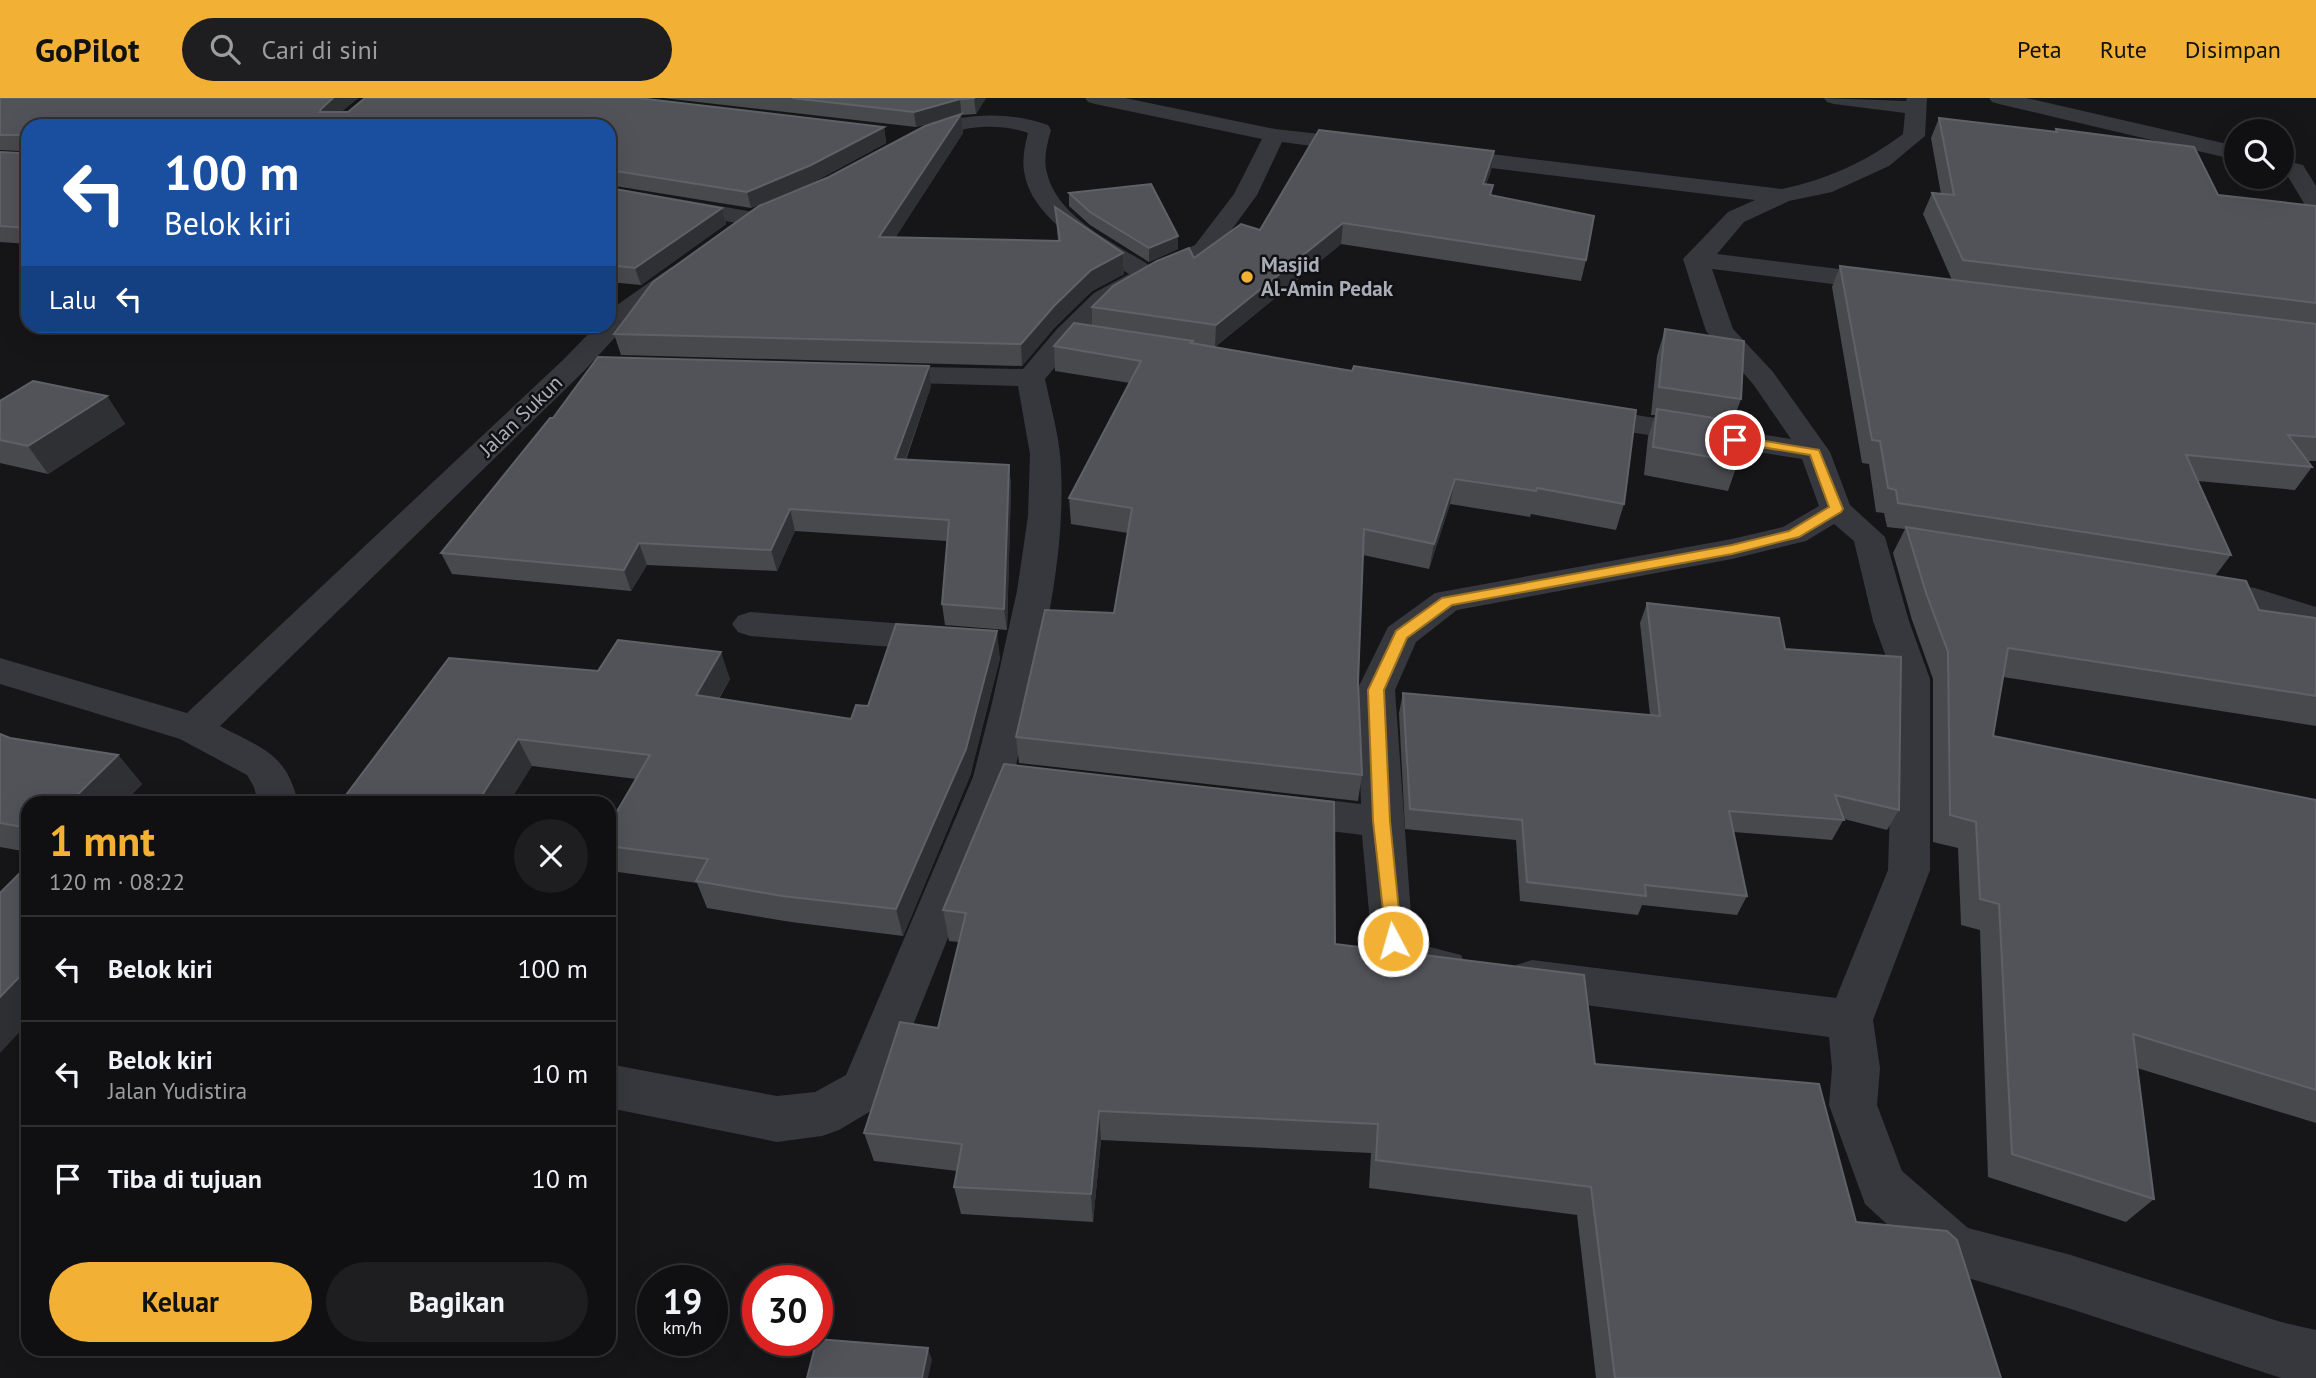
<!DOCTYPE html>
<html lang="id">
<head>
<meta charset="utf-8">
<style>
	:root { --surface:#101012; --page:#1e1e20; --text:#f1f3f6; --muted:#9c9d9f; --line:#303032; --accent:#f2b134 }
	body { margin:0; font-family:"PT Sans",sans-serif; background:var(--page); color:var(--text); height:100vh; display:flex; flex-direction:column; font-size:26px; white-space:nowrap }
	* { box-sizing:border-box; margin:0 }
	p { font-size:23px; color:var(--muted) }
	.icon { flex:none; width:38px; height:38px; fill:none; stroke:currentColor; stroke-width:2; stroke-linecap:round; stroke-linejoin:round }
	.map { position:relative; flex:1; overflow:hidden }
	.sheet { position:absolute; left:21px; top:698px; width:595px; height:560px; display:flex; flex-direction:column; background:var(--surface); border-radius:21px; box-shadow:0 7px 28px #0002,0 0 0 2px var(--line) }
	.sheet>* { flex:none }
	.top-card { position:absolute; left:21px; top:21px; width:595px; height:214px; border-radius:21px; box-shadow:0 7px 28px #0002,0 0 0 2px var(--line); background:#1a4fa0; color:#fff; overflow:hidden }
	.buttons { position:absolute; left:2224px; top:21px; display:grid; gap:14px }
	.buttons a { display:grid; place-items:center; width:70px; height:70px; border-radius:50%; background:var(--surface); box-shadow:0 7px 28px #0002,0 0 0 2px var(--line); font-size:35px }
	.speed { position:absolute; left:637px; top:1167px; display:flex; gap:14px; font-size:35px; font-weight:700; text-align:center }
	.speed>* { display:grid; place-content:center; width:91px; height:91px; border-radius:50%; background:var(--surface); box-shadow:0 7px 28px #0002,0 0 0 2px var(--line); line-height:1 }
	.speed small { font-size:18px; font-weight:400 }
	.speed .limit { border:10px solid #d22; background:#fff; color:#111 }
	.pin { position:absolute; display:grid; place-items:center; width:60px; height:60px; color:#fff; margin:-30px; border:4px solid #fff; border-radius:50%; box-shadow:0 2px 7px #0007 }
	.me { position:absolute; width:77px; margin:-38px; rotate:354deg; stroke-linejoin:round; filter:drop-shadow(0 0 5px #0008) }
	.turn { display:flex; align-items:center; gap:24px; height:147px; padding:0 28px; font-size:32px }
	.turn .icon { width:91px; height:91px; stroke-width:2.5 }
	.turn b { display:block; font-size:49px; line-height:60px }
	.then { display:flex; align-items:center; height:66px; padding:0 28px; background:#0003; gap:14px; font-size:26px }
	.round { display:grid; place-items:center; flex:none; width:74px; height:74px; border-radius:37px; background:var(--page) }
	.overview { display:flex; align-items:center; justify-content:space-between; height:119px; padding:0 28px }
	h1 { font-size:42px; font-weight:700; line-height:52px; color:var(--accent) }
	.button { display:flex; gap:14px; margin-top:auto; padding:14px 28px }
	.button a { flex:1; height:80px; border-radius:42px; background:var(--accent); color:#111; font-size:28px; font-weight:700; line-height:80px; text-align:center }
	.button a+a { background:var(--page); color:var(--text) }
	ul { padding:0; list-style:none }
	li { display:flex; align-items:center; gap:21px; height:105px; padding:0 28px; border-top:2px solid var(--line) }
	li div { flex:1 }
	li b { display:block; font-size:26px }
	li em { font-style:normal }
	header { display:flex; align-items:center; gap:42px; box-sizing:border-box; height:98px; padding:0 35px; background:var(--accent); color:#111 }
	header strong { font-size:33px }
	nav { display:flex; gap:38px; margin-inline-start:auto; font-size:24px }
	.search { width:490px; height:63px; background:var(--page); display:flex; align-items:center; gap:18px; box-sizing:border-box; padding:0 24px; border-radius:38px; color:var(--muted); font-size:26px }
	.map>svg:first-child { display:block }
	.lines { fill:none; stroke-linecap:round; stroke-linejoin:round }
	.street { fill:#37383d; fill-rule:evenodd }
	.wall { fill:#47494d }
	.shaded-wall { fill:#2f3033 }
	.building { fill:#525359; stroke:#5f6168; stroke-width:2 }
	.route { fill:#f2b134; stroke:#9d7322; stroke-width:2 }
	.poi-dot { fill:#f2b134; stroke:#111113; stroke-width:2.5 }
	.labels { text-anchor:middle; stroke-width:5; stroke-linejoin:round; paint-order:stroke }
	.far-poi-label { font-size:21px; font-weight:bold; fill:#a8adb8; stroke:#111113; text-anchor:start }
	.far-street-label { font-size:21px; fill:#a8adb8; stroke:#111113 }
</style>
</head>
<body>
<header>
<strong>GoPilot</strong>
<div class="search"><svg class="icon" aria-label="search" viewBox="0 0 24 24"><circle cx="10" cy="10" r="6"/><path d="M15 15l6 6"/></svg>Cari di sini</div>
<nav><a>Peta</a><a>Rute</a><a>Disimpan</a></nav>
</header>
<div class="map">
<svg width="2316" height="1280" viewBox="0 0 2316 1280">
	<rect width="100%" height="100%" fill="#161618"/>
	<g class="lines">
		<!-- street -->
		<g class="street">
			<path d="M1085 0H1125L1275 31 1365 41 1373 43 1376 48 1373 53 1365 55 1282 44 1257 97 1213 157 1156 182 1112 207 1077 243 1045 281C1051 310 1060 340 1061 370 1066 470 1037 571 1016 667L1064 675 1070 685 1064 695 1050 700 1006 695 881 1007 839 1032 822 1038 777 1044 609 1010V966L777 998 815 994 846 977 973 679 992 605 1017 493 1028 418 1030 356 1018 288 879 284 869 282 865 276 869 270 879 268 1023 271 1057 231 1094 195 1129 176C1092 152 1031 122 1024 73 1022 60 1025 47 1028 35 1003 26 972 27 947 36 933 40 920 50 905 47L902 42C907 35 917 32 925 29 966 15 1007 13 1048 27L1051 32C1047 46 1043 61 1047 75 1057 119 1114 145 1149 167L1195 147 1234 96 1262 41 1095 6 1088 4Z"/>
			<path d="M1824 0 1906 3 1907 0H1927L1925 38 1889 68 1832 94 1789 103 1744 124 1717 156 1888 177 1897 180 1901 185 1897 190 1888 193 1712 171 1733 231 1773 274 1830 354 1850 407 1885 439 1909 523 1930 581V772L1873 922 1880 970 1877 1007 1902 1073 1968 1130 2071 1157 2281 1224 2316 1232V1280H2281L2071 1211 1935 1170 1865 1106 1829 1007 1832 970 1829 939 1532 900 1516 895 1509 881 1516 867 1532 862 1836 900 1888 772 1894 581 1873 523 1854 443 1834 426 1806 443 1732 461 1457 512 1416 544 1395 592 1411 817 1418 846 1461 857 1467 870 1461 883C1437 892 1408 886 1386 872L1375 850 1371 836 1362 737 1283 727 1269 723 1263 712 1269 701 1283 697 1361 706 1357 592 1388 529 1435 495 1732 441 1783 429 1819 408 1802 361 1584 327 1574 324 1569 318 1574 312 1584 309 1791 341 1753 286 1706 233 1683 161 1728 114 1755 102 1442 64 1434 62 1431 57 1434 52 1442 50 1782 91C1828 81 1866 64 1903 36L1905 15 1834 6 1827 4Z"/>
			<polygon points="1989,0 2026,0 2236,48 2236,62 1999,6 1992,4"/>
			<polygon points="2295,65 2303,67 2316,88 2316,114 2308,112 2284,72 2287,67"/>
			<polygon points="609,89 754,114 762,116 766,121 762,126 754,128 609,103"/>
			<path d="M679 167 688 170 692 175 688 180 632 221 584 273 220 628C261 650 287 655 298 705H258L254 689 247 677 180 641 0 586V560L187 615 564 261 596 228H609V214L614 209 670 170Z"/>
			<polygon points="2202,482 2255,490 2316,509 2316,533 2251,511 2190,501 2185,493 2190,485"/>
			<polygon points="750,514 945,529 958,533 963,541 958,549 945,553 750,538 738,534 732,526 738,518"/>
		</g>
	</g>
	<!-- wall -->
	<g class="wall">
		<polygon points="0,0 358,0 341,14 884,29 886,45 814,84 751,110 609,87 609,28 28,28 28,146 0,144 0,54 20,55 20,53 0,52"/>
		<polygon points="663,0 986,0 976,16 961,17 963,35 895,140 1058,143 1055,109 1123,155 1124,176 1092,193 1055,229 1022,268 621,257 614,236 829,79 944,21 916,29"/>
		<polygon points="1939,20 2055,34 2056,31 2218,97 2316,108 2316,363 2307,363 2312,369 2295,392 2198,383 2231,457 2215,478 2259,512 2316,522 2316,628 2003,579 1993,638 2316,702 2316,1025 2137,970 2154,1101 2126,1124 1988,1079 1980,832 1961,827 1958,750 1933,744 1933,581 1912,522 1893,455 1905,431 1887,429 1884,415 1876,414 1869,366 1862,365 1832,189 1840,168 1952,182 1923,116 1932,95 1941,96 1931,40"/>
		<polygon points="1494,53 1491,73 1486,86 1491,97 1586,162 1581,183 1341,146 1215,249 1624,406 1616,432 1531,416 1530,419 1450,406 1429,471 1363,457 1358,584 1362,677 1358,703 1019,665 1016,639 1114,515 1128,435 1071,426 1069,400 1130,285 1055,273 1054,248 1092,228 1092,209 1194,160 1260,132"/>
		<polygon points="609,90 722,110 726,126 641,187 609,184"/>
		<polygon points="1069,95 1178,151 1149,164 1090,127 1069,108"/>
		<polygon points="1665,231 1741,301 1733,323 1738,364 1728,393 1644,377 1648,339 1655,317 1651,317 1657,258"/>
		<polygon points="931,288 906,362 1009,367 1011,388 1007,532 945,527 942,506 947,443 795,433 777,473 647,467 631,493 452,476 441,455"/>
		<polygon points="107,298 125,326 48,376 0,365 0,303"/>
		<polygon points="1647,505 1785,551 1899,712 1887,732 1844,721 1832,742 1734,734 1747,798 1737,817 1642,807 1638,817 1520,803 1516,742 1405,731 1399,615 1403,595 1650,617 1640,525"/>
		<polygon points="1000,560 970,678 903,838 791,824 707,810 697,785 611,773 609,770 609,727 636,681 532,668 340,705 598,573 730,581 719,601 851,621 868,608"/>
		<polygon points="0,636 10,640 118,657 142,686 123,705 28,705 28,754 0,749"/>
		<polygon points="943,812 1335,846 1595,966 1856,1124 2001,1280 1596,1280 1577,1117 1369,1090 1371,1055 1101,1042 1093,1124 961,1116 954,1089 957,1073 874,1063 864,1035 938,930 959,844 949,843"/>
	</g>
	<!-- shaded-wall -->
	<g class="shaded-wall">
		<polygon points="333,0 358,0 327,26 320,14 321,11"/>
		<polygon points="974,0 986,0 976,16"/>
		<polygon points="960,1 963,35 882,160 879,139 960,17 916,29 914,14"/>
		<polygon points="884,29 886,45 814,84 751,110 747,94"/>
		<polygon points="1494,53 1491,73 1479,106 1483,86"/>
		<polygon points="722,110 726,126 641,187 635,170"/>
		<polygon points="1343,125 1341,146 1215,249 1216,227"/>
		<polygon points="1178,138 1178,151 1149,164 1149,150"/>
		<polygon points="1123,155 1124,176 1092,193 1055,229 1022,268 1021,246 1054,208 1091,172"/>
		<polygon points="929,268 931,288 898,382 895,361"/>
		<polygon points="107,298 125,326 48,376 28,348"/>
		<polygon points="1009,367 1011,388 1007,532 1004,511"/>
		<polygon points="1455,381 1450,406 1429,471 1434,446"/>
		<polygon points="790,411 795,433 777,473 771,452"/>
		<polygon points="639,445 647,467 631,493 624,472"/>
		<polygon points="997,533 1000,560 970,678 903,838 896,811"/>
		<polygon points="721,554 730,581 705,624 696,597"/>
		<polygon points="518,641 532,668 509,705 477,705"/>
		<polygon points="118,657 142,686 123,705 69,705"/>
		<polygon points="28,870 28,925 0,955 0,899"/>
		<polygon points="1099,1013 1101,1042 1093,1124 1091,1096"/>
		<polygon points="928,1250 932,1262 928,1280 922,1280"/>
	</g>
	<!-- building -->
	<g class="building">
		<polygon points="0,0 333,0 321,11 320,14 348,14 365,0 638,0 884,29 811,67 747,94 609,72 609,28 28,28 28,130 0,128 0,54 20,55 20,37 0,37"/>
		<polygon points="792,0 975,0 960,1 914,14"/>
		<polygon points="961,16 879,139 1060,143 1055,109 1123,155 1091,172 1054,208 1021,246 614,236 653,184 759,108 829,79 925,28"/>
		<polygon points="1939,20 2057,34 2056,31 2194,49 2218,97 2316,108 2316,205 1963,162 1932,95 1954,97"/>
		<polygon points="1319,32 1494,53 1483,86 1493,87 1490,97 1594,118 1586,162 1343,125 1216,227 1092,209 1113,188 1157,163 1189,150 1194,160 1241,126 1260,132"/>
		<polygon points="1151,86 1178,138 1149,150 1090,114 1069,95"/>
		<polygon points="609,90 722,110 635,170 609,167"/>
		<polygon points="1840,168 2316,226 2316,339 2288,337 2312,369 2186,357 2231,457 1898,405 1896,392 1888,390 1880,343 1872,342"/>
		<polygon points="1074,225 1193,243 1191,245 1352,273 1354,268 1636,312 1624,406 1537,390 1536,393 1455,381 1434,446 1364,431 1358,584 1362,677 1016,639 1045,512 1114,515 1132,410 1069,400 1141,263 1054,248"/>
		<polygon points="1665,231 1744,243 1741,301 1659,289"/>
		<polygon points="598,259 929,268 895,361 1009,367 1004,511 942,506 949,422 790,411 771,452 639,445 624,472 441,455 550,320 553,320"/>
		<polygon points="33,283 107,298 28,348 0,342 0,303"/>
		<polygon points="1657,311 1740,324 1738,364 1653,349"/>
		<polygon points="1906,429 2246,483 2259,512 2315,520 2316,522 2316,598 2008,550 1993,638 2316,702 2316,992 2133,936 2154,1101 2012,1056 1999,806 1980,801 1976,724 1950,717 1948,554 1926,495"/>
		<polygon points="1647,505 1779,520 1785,551 1901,559 1899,712 1835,697 1844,722 1729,713 1747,798 1645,787 1646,798 1527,784 1522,722 1410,711 1403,595 1660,618"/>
		<polygon points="896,526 997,533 966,651 896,811 782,798 696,783 708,761 609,748 609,727 650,657 518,641 477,705 340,705 449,560 598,573 618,542 721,554 696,597 851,621 856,607 868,608"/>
		<polygon points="0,636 10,640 118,657 69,705 28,705 28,730 0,725"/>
		<polygon points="1004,666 1334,704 1335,846 1584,877 1595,966 1819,986 1856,1124 1947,1133 1957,1142 2001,1280 1615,1280 1591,1089 1376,1062 1378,1026 1099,1013 1091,1096 954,1089 962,1046 864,1035 900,924 938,930 966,815 943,812"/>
		<polygon points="28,767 28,870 0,899 0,795"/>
		<polygon points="817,1241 928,1250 922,1280 807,1280"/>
	</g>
	<!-- route -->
	<polygon class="route" points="1735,338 1819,352 1843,411 1841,414 1799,439 1732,456 1452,507 1407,540 1384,592 1390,723 1402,843 1400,848 1393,850 1387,848 1373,723 1368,592 1396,533 1442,500 1732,447 1789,433 1829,409 1810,357 1730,344 1729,342"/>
	<!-- markers -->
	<circle class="poi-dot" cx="1247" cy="179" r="7"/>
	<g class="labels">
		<!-- far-poi labels -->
		<g class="far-poi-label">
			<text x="1261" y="174">Masjid<tspan x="1261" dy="24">Al-Amin Pedak</tspan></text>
		</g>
		<!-- far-street labels -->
		<g class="far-street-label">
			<text transform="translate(521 318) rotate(-44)" y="7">Jalan Sukun</text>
		</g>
	</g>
</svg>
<div class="buttons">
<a><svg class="icon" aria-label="search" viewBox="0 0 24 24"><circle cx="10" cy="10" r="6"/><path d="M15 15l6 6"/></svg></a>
</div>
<div class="speed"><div>19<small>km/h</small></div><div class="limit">30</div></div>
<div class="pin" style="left:1735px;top:342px;background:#d93025"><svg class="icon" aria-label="arrive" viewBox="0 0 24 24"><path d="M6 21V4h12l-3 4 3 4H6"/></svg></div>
<svg class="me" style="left:1393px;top:843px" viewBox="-20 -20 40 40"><circle r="17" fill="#f2b134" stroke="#fff" stroke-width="3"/><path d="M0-11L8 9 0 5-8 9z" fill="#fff"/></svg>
<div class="top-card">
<div class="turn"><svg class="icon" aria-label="left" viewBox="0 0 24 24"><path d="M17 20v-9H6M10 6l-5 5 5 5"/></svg><div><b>100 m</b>Belok kiri</div></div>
<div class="then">Lalu<svg class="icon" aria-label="left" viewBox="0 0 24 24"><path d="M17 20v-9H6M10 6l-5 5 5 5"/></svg></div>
</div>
<section class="sheet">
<div class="overview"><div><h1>1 mnt</h1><p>120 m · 08:22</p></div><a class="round"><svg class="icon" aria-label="close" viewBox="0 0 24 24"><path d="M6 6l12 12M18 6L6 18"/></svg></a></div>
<ul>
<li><svg class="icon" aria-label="left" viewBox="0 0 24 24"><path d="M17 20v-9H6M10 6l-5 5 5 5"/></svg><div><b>Belok kiri</b></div><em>100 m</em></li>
<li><svg class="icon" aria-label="left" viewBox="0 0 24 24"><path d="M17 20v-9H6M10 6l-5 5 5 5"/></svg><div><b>Belok kiri</b><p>Jalan Yudistira</p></div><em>10 m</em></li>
<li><svg class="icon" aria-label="arrive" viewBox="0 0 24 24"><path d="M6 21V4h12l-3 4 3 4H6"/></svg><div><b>Tiba di tujuan</b></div><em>10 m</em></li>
</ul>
<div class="button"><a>Keluar</a><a>Bagikan</a></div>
</section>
</div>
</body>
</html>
